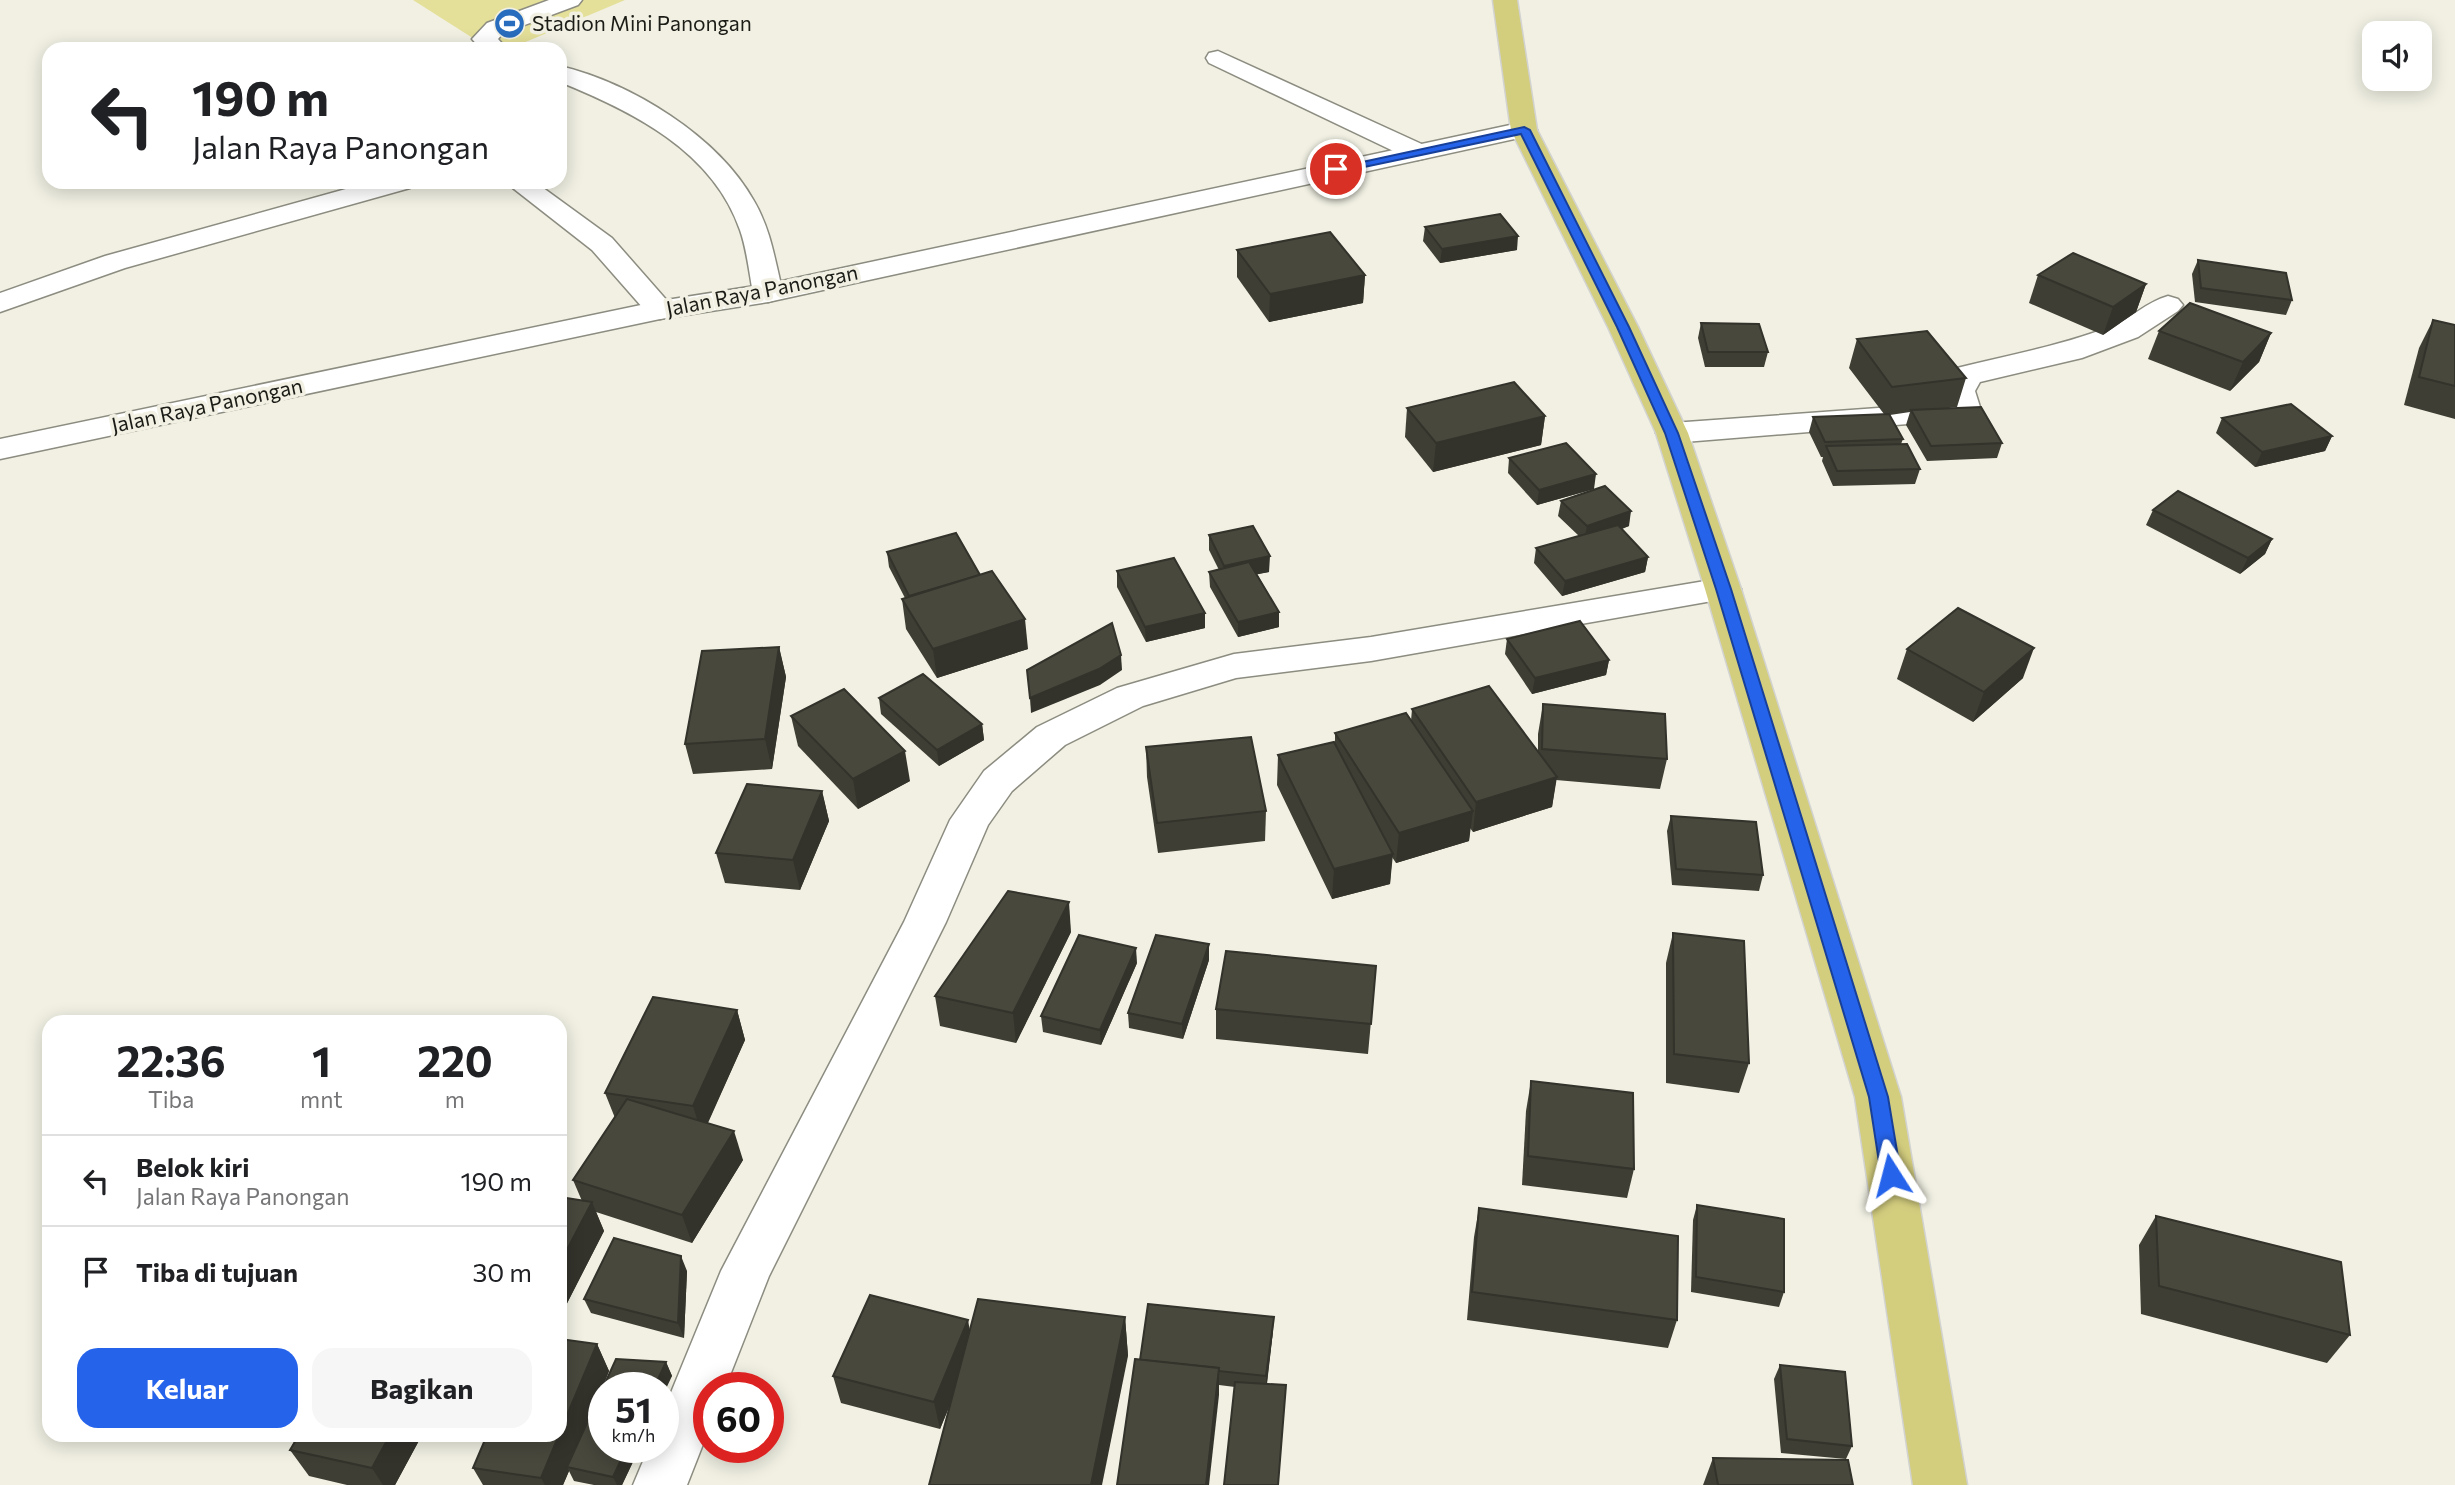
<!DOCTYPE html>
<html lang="id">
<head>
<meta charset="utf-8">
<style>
	:root { --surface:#fff; --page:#f6f6f6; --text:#202124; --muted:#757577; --line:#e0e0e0; --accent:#2563eb }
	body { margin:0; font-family:Commissioner,sans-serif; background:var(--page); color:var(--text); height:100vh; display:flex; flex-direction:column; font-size:26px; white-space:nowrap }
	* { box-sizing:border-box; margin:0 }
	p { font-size:23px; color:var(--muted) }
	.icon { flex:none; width:38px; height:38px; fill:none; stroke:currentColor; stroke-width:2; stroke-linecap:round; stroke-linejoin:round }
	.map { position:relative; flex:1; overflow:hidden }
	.details { position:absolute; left:42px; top:1015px; width:525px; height:427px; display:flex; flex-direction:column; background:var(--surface); border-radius:21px; box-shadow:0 4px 18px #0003 }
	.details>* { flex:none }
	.hud { position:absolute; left:42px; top:42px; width:525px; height:147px; border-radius:21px; box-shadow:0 4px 18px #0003; background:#fff; color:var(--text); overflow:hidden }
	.tools { position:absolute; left:2362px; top:21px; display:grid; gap:14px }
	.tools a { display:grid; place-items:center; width:70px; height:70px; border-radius:14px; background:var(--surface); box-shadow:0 4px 18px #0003; font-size:35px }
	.speed { position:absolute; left:588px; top:1372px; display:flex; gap:14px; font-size:35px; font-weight:700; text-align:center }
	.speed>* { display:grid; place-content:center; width:91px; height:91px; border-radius:50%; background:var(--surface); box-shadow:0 4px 18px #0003; line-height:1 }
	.speed small { font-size:18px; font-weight:400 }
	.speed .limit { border:10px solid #d22; background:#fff; color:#111 }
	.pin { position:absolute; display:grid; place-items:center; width:60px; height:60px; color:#fff; margin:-30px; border:4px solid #fff; border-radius:50%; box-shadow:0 2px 7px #0007 }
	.me { position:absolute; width:77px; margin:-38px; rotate:351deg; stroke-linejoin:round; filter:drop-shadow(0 0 5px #0008) }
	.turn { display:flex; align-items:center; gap:24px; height:147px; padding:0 35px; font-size:32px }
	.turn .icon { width:91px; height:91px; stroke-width:2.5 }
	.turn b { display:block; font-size:49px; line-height:60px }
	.eta { display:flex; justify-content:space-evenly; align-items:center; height:119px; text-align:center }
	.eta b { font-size:42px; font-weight:700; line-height:49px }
	.action { display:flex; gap:14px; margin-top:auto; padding:14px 35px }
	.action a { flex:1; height:80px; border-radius:21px; background:var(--accent); color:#fff; font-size:28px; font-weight:700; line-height:80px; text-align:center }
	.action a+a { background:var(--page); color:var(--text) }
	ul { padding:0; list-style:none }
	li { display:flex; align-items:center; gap:21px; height:91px; padding:0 35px; border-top:2px solid var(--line) }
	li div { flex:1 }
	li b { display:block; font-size:26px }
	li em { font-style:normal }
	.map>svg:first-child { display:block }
	.green { fill:#e4e099 }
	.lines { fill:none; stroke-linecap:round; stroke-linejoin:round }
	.service-casing { stroke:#8c8c80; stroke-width:3 }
	.minor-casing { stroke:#8c8c80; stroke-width:3 }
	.secondary-casing { stroke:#8c8c80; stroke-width:3 }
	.primary-casing { stroke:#d2d2d1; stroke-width:3 }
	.service { fill:#fff; fill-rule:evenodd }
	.minor { fill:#fff; fill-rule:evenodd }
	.secondary { fill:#fff; fill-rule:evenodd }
	.primary { fill:#d3cd7e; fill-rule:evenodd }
	.wall { fill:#3f3e34 }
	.shaded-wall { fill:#33322b }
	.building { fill:#49483d; stroke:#33322b; stroke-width:2 }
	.route { fill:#2563eb; stroke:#184099; stroke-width:2 }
	.labels { text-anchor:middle; stroke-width:7; stroke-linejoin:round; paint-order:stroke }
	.far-poi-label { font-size:21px; fill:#1c1c17; stroke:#f1f0e3; text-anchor:start }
	.far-street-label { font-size:21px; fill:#1c1c17; stroke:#f1f0e3 }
</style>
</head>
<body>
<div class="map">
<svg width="2455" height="1485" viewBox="0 0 2455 1485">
	<rect width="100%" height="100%" fill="#f1f0e3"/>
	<!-- green -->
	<polygon class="green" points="413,0 625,0 509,49 490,49"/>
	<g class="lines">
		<defs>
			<g id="service">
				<polygon points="549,0 582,0 578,5 503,33 498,39 507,49 481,49 472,39 487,23"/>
				<polygon points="1218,51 1426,146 1430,152 1426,158 1417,160 1408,158 1209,63 1206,58 1209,53"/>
				<path d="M560 66C631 83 718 136 754 201 771 230 775 261 783 293L778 299 768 302 758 299 753 293C749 272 747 250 740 230 713 151 632 111 560 82Z"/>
				<polygon points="371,182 414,182 410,188 125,268 0,312 0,293 105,256"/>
				<polygon points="505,182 535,182 612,238 670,304 675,310 670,316 660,319 650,316 592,250"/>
			</g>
			<g id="minor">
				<path d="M2168 296 2178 299 2183 305 2178 311 2138 337 2082 358 1980 382 1975 391 1980 407 1970 419 1672 443 1661 440 1656 433 1661 426 1672 423 1947 403 1943 391 1957 368C2010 355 2059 346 2110 327 2131 319 2146 302 2168 296Z"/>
				<polygon points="1723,578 1735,581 1741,589 1735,597 1371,661 1236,678 1143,706 1065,745 1012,791 988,825 946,922 769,1276 725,1388 709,1388 709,1429 687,1485 633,1485 649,1447 663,1447 663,1412 721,1271 904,922 950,820 984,771 1037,727 1117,688 1234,654 1371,637"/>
			</g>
			<polygon id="secondary" points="1524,122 1533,125 1537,130 1533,135 768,302 660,319 0,459 0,439 660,301 768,284"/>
			<polygon id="primary" points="1493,0 1517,0 1537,130 1638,327 1688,433 1741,589 1901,1097 1967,1485 1913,1485 1855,1097 1705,589 1656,433 1608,327 1511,130"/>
		</defs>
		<!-- service casing -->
		<use href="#service" class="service-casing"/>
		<!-- minor casing -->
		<use href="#minor" class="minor-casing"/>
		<!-- secondary casing -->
		<use href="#secondary" class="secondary-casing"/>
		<!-- primary casing -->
		<use href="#primary" class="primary-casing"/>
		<!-- service -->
		<use href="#service" class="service"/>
		<!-- minor -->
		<use href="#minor" class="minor"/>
		<!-- secondary -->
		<use href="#secondary" class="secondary"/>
		<!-- primary -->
		<use href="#primary" class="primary"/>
	</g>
	<!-- wall -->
	<g class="wall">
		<polygon points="1425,227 1517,250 1440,263 1423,241"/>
		<polygon points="1237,250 1365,275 1363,303 1269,322 1237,277"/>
		<polygon points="2198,260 2292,300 2286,315 2195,302 2192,274"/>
		<polygon points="2038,275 2146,284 2136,312 2103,335 2029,303"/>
		<polygon points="2433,320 2455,325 2455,419 2404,405 2419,348"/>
		<polygon points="1701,323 1768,352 1764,367 1705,367 1698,338"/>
		<polygon points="2159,331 2271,333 2259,362 2230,391 2148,359"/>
		<polygon points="1857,339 1966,378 1957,407 1941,409 2002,443 1997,458 1927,461 1906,425 1910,412 1890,415 1903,439 1901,444 1920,469 1915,484 1833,486 1822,461 1823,457 1821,457 1809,432 1813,417 1884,414 1849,368"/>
		<polygon points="1407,408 1545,416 1541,445 1433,472 1405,437"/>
		<polygon points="2222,418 2332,436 2325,451 2255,467 2216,433"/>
		<polygon points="1509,458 1594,489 1537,505 1508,473"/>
		<polygon points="1561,501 1629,526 1622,529 1648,557 1645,572 1562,596 1534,563 1536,548 1579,536 1558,516"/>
		<polygon points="2153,510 2272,539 2265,554 2240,574 2146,525"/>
		<polygon points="1209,535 1269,572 1257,574 1279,612 1279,627 1238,637 1210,587 1209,572 1219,570 1209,550"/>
		<polygon points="887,552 980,575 1028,649 937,678 906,629 902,599 905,598 889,567"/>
		<polygon points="1117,571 1205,628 1146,642 1117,587"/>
		<polygon points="1507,639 1609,660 1606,675 1532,694 1505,654"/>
		<polygon points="779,647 786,677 772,769 693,774 685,744"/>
		<polygon points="1907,649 2023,678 1973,722 1897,679"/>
		<polygon points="879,698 982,724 984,740 939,766 881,714"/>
		<polygon points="1543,704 1667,759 1660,789 1556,780 1552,807 1473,832 1470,828 1469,841 1396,863 1392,857 1390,884 1332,899 1277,785 1278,755 1335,743 1335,733 1411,721 1412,709 1538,751 1538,734"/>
		<polygon points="791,716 910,781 858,809 798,746"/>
		<polygon points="1146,747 1266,811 1265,841 1158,853 1147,777"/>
		<polygon points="822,791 829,821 800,890 725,883 716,853"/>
		<polygon points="1671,816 1763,875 1759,891 1672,885 1667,831"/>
		<polygon points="1071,932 1016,1043 940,1026 935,996"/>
		<polygon points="1673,933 1749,1063 1739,1093 1666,1083 1666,963"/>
		<polygon points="1209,960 1183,1039 1129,1028 1128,1013"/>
		<polygon points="1137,963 1101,1045 1043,1032 1041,1016"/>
		<polygon points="1376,966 1368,1054 1216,1039 1216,1009"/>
		<polygon points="737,1010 745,1040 708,1123 743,1160 692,1243 596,1212 604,1231 560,1317 560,1197 582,1201 573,1180 615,1118 605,1093"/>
		<polygon points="1531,1081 1634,1169 1627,1198 1522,1185 1526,1111"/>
		<polygon points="1697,1205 1784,1292 1779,1307 1691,1292 1693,1220"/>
		<polygon points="1479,1208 1677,1320 1668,1348 1467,1320 1474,1237"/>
		<polygon points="2156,1216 2350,1335 2327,1363 2141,1314 2139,1245"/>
		<polygon points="687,1271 684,1338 591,1313 584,1299"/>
		<polygon points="1125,1317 1128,1356 950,1405 940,1429 841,1403 833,1376 970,1330"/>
		<polygon points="1273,1331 1267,1384 1235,1387 1219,1385 1219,1395 1140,1360"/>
		<polygon points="597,1344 609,1371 598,1399 666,1362 672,1376 604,1447 640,1447 622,1485 594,1485 574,1481 569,1471 563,1485 483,1485 473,1468"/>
		<polygon points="1780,1365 1852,1446 1846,1459 1781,1453 1774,1379"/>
		<polygon points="262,1435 422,1435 395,1485 347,1485 309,1476 290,1450 294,1442"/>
		<polygon points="1713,1458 1853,1485 1703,1485"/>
	</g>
	<!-- shaded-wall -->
	<g class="shaded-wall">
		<polygon points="1518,236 1517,250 1440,263 1442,249"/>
		<polygon points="1365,275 1363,303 1269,322 1270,294"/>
		<polygon points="2146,284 2136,312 2103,335 2113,307"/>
		<polygon points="2271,333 2259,362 2230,391 2243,362"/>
		<polygon points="1545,416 1541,445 1433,472 1436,443"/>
		<polygon points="2332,436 2325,451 2255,467 2262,452"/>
		<polygon points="1596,474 1594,489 1537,505 1539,490"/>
		<polygon points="1631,511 1629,526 1584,541 1587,526"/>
		<polygon points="2272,539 2265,554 2240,574 2248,558"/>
		<polygon points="1270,556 1269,572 1224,581 1224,566"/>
		<polygon points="1648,557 1645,572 1562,596 1565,581"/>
		<polygon points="1279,612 1279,627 1238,637 1238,622"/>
		<polygon points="1205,613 1205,628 1146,642 1145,627"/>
		<polygon points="1025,619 1028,649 937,678 933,649"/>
		<polygon points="779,647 786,677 772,769 765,739"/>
		<polygon points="2034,648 2023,678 1973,722 1984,692"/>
		<polygon points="1121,655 1122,670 1100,685 1031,713 1030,698"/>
		<polygon points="1609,660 1606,675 1532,694 1535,678"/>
		<polygon points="982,724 984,740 939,766 937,750"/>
		<polygon points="905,751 910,781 858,809 853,779"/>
		<polygon points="1557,777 1552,807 1473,832 1476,802"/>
		<polygon points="822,791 829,821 800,890 793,860"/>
		<polygon points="1473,811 1469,841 1396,863 1399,833"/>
		<polygon points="1393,854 1390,884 1332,899 1334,869"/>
		<polygon points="1069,902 1071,932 1016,1043 1013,1013"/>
		<polygon points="1209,944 1209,960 1183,1039 1182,1024"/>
		<polygon points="1136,948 1137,963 1101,1045 1100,1030"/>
		<polygon points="737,1010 745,1040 702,1135 693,1106"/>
		<polygon points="734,1131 743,1160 692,1243 682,1215"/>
		<polygon points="592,1202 604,1231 560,1317 560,1263"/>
		<polygon points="681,1256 687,1271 684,1338 678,1323"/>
		<polygon points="1125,1317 1128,1356 1102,1485 1091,1485"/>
		<polygon points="1274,1317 1273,1331 1266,1390 1266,1376"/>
		<polygon points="968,1320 973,1348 940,1429 934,1402"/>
		<polygon points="597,1344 609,1371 570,1468 567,1467 569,1471 563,1485 545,1485 541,1478 559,1435 560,1435 560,1432"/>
		<polygon points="666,1362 672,1376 663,1395 663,1388 654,1388"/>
		<polygon points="1219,1368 1219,1395 1209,1485 1206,1485"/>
		<polygon points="390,1435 422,1435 395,1485 383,1485 372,1468"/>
		<polygon points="627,1447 640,1447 622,1485 617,1485 613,1477"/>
	</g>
	<!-- building -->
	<g class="building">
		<polygon points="1500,214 1518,236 1442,249 1425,227"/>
		<polygon points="1330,232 1365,275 1270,294 1237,250"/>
		<polygon points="2073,253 2146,284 2113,307 2038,275"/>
		<polygon points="2198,260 2286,273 2292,300 2201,288"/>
		<polygon points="2190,303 2271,333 2243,362 2159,331"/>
		<polygon points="2433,320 2455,325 2455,386 2419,377"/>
		<polygon points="1701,323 1759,324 1768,352 1708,352"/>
		<polygon points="1927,331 1966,378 1892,387 1857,339"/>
		<polygon points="1514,382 1545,416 1436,443 1407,408"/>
		<polygon points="2291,404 2332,436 2262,452 2222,418"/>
		<polygon points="1981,407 2002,443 1931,446 1911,410"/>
		<polygon points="1889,414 1903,439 1825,442 1813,417"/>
		<polygon points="1566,443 1596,474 1539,490 1509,458"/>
		<polygon points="1907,444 1920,469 1837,471 1826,446"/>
		<polygon points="1605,486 1631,511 1587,526 1561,501"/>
		<polygon points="2178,491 2272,539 2248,558 2153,510"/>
		<polygon points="1618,525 1648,557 1565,581 1536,548"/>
		<polygon points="1253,526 1270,556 1224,566 1209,535"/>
		<polygon points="956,533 980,575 909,596 887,552"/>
		<polygon points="1174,558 1205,613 1145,627 1117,571"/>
		<polygon points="1249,562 1279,612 1238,622 1209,572"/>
		<polygon points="992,571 1025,619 933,649 902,599"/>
		<polygon points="1958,608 2034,648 1984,692 1907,649"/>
		<polygon points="1580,621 1609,660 1535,678 1507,639"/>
		<polygon points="1112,623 1121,655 1099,669 1030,698 1027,670"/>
		<polygon points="779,647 765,739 685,744 702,651"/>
		<polygon points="923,674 982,724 937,750 879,698"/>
		<polygon points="1489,686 1557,777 1476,802 1412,709"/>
		<polygon points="844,689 905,751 853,779 791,716"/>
		<polygon points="1543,704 1665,714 1667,759 1542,749"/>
		<polygon points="1406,713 1473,811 1399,833 1335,733"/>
		<polygon points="1251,737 1266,811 1157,823 1146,747"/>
		<polygon points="1334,742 1393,854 1334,869 1278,755"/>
		<polygon points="747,784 822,791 793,860 716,853"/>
		<polygon points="1671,816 1756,822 1763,875 1676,869"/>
		<polygon points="1008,891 1069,902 1013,1013 935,996"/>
		<polygon points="1673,933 1744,941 1749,1063 1674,1054"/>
		<polygon points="1079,935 1136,948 1100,1030 1041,1016"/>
		<polygon points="1156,935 1209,944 1182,1024 1128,1013"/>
		<polygon points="1226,951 1376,966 1371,1024 1216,1009"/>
		<polygon points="653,997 737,1010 693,1106 605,1093"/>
		<polygon points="1531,1081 1633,1093 1634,1169 1528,1156"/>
		<polygon points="627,1099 734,1131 682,1215 573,1180"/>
		<polygon points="560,1197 592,1202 560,1263"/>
		<polygon points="1697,1205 1784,1219 1784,1292 1696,1277"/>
		<polygon points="1479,1208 1678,1236 1677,1320 1472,1292"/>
		<polygon points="2156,1216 2341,1262 2350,1335 2159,1286"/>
		<polygon points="614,1238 681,1256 678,1323 584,1299"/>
		<polygon points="870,1295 968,1320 934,1402 833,1376"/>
		<polygon points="978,1299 1125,1317 1091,1485 929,1485"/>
		<polygon points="1148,1304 1274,1317 1266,1376 1218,1371 1219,1368 1140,1360"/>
		<polygon points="560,1339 597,1344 560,1432"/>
		<polygon points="616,1359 666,1362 654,1388 604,1388 604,1447 627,1447 613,1477 567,1467"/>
		<polygon points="1135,1359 1219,1368 1206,1485 1117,1485"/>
		<polygon points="1780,1365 1845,1372 1852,1446 1787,1439"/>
		<polygon points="1235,1382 1286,1385 1278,1485 1224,1485"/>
		<polygon points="299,1435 390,1435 372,1468 290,1450"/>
		<polygon points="487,1435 559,1435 541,1478 473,1468"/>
		<polygon points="1713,1458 1848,1460 1853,1485 1718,1485"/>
	</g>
	<!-- route -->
	<polygon class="route" points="1524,127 1530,130 1629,327 1678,433 1731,589 1888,1097 1901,1175 1898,1181 1891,1183 1884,1181 1881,1175 1869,1097 1716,589 1665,433 1617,327 1521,134 1336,173 1330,169"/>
	<!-- icons -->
	<defs>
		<symbol id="stadium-disc" viewBox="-11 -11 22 22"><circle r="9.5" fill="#296dbe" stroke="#f1f0e3"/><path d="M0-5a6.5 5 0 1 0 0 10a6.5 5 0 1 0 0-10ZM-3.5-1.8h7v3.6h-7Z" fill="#fff"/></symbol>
	</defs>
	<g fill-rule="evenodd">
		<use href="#stadium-disc" x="492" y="6" width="35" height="35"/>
	</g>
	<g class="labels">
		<!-- far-poi labels -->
		<g class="far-poi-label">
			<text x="532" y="31">Stadion Mini Panongan</text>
		</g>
		<!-- far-street labels -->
		<g class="far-street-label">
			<text transform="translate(762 291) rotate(-11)" y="7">Jalan Raya Panongan</text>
			<text transform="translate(207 406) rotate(-12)" y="7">Jalan Raya Panongan</text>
		</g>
	</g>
</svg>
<div class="tools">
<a><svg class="icon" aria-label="sound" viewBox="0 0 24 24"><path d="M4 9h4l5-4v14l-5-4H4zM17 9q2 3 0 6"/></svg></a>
</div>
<div class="speed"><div>51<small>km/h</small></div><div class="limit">60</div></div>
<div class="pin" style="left:1336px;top:169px;background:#d93025"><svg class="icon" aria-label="arrive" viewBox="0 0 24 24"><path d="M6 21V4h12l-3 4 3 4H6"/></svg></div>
<svg class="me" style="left:1891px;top:1175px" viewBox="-20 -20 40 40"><path d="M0-17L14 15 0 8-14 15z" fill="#2563eb" stroke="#fff" stroke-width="4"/></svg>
<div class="hud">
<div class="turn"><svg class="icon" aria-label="left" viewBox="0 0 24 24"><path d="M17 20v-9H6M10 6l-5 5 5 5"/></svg><div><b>190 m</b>Jalan Raya Panongan</div></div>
</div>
<section class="details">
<div class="eta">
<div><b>22:36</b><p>Tiba</p></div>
<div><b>1</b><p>mnt</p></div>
<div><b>220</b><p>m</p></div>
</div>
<ul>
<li><svg class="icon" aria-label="left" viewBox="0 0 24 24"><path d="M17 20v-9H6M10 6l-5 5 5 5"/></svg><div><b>Belok kiri</b><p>Jalan Raya Panongan</p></div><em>190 m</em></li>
<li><svg class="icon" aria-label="arrive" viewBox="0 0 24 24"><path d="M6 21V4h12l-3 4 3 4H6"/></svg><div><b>Tiba di tujuan</b></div><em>30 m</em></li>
</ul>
<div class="action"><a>Keluar</a><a>Bagikan</a></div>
</section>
</div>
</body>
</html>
